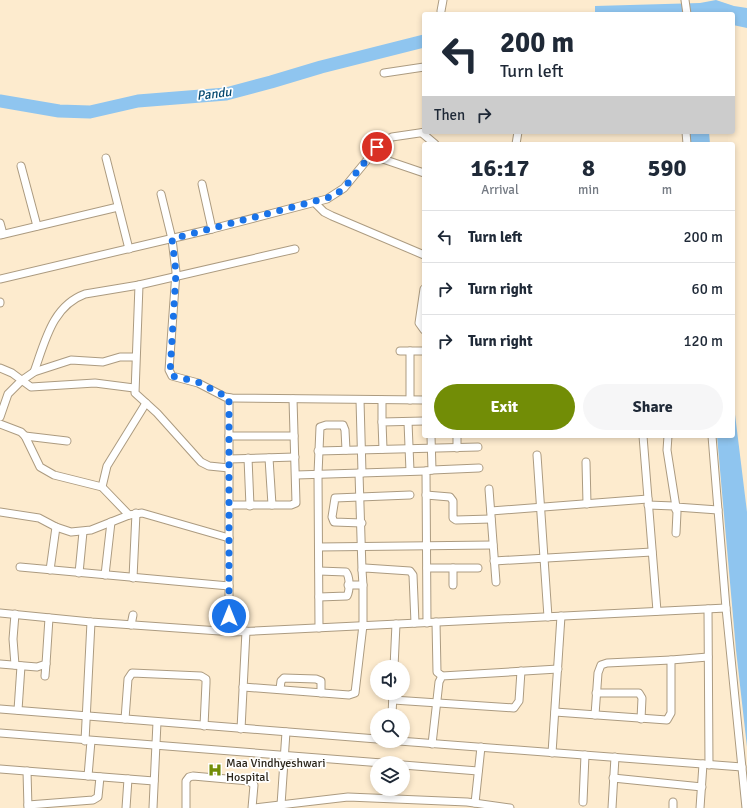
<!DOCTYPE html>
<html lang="en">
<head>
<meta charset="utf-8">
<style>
	:root { --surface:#fff; --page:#f6f6f7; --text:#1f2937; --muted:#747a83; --line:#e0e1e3; --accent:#728d06 }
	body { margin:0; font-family:Signika,sans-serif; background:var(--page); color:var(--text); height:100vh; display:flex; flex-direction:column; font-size:15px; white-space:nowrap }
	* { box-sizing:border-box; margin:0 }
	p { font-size:13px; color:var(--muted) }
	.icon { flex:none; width:22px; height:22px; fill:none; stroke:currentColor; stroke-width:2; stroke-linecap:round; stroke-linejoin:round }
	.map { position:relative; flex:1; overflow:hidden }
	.panel { position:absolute; left:422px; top:142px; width:313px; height:296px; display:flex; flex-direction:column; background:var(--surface); border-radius:4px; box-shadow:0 2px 6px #0003 }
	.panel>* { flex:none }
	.hud { position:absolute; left:422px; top:12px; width:313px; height:122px; border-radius:4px; box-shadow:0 2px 6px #0003; background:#fff; color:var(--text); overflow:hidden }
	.tools { position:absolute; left:370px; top:660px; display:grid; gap:8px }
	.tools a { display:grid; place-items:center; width:40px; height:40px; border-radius:50%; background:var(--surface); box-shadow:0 2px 6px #0003; font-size:20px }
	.pin { position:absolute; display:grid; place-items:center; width:34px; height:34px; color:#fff; margin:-17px; border:2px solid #fff; border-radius:50%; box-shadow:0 1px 4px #0007 }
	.me { position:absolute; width:44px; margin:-22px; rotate:0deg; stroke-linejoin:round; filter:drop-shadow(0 0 3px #0008) }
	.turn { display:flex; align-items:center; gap:14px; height:84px; padding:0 12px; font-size:18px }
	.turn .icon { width:52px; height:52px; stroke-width:2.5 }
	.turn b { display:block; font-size:28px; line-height:34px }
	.then { display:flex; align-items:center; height:38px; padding:0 12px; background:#0003; gap:8px; font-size:15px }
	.eta { display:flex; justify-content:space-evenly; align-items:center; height:68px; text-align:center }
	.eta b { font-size:24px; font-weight:800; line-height:28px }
	.primary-button { display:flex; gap:8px; margin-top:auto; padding:8px 12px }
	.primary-button a { flex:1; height:46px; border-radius:24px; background:var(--accent); color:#fff; font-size:16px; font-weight:800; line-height:46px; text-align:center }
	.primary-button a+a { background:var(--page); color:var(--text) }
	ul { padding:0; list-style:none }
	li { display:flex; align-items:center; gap:12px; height:52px; padding:0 12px; border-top:1px solid var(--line) }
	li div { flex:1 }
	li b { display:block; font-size:15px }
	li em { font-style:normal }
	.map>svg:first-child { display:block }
	.water { fill:#8fc5ef }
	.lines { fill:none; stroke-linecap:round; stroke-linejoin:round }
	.river { stroke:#8fc5ef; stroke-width:13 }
	.street-casing { stroke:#ac9b80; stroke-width:9 }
	.street { stroke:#fff; stroke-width:7 }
	.route { stroke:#1a73e8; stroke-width:7; stroke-dasharray:0 12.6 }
	.labels { text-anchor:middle; stroke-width:3.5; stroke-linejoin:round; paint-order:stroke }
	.poi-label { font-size:12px; fill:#2c261b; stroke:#fff; text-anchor:start }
	.water-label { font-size:13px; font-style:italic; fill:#02466e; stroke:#fff }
</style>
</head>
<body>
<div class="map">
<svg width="747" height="808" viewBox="0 0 747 808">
	<rect width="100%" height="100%" fill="#fdebce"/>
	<!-- water -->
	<g class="water">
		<polygon points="716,0 734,6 747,8 747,28 733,25 733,14 595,14 595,6 700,3"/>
		<polygon points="689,132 709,132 710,144 690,144"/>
		<polygon points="733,398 747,512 747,747 736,650 717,436 733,436"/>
	</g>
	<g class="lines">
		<!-- river -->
		<polyline class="river" points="0,101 59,111 90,112 138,101 226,94 271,82 321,67 424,41"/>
		<defs>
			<g id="street">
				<polyline points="685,0 687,14"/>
				<polyline points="441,11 443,0"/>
				<polyline points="384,73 424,67"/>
				<polyline points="686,132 687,144"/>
				<polyline points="422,133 435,144"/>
				<polyline points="516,144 518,132"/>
				<polyline points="371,155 424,173"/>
				<polyline points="106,158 129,249"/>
				<polyline points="21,166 37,226"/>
				<polyline points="202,184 212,229"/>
				<polyline points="161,194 172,239 176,272 169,370 172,376 198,383 225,397 232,398 424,400"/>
				<polyline points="314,202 324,212 332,216 424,255"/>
				<polyline points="0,223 3,234"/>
				<polyline points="0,235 118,207"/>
				<polyline points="0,279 212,229 327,199 344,188 381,143 392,137 426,132"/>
				<polyline points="424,289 419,323 424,330"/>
				<polyline points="0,302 0,303"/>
				<polyline points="400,351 424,351"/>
				<polyline points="410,351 410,400"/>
				<polyline points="0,368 12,373 31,387 95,383 134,388"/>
				<path d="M34 372C45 342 52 306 85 294L139 285"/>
				<polyline points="360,400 362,473"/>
				<polyline points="382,400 382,422"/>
				<polyline points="0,417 8,394 21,381 34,372 71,360 103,362 120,357 135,357"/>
				<polyline points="408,422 410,471"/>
				<polyline points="0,424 21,432 25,436 40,467 54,475 102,487 129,515"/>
				<polyline points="25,436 67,441"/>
				<polyline points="229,436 294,436"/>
				<polyline points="457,436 457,448"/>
				<polyline points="643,436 657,611"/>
				<polyline points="668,436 667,450 676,507 718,510"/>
				<polyline points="712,436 726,608 746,808"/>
				<polyline points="383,449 382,422 424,421"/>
				<polyline points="318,451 478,447"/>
				<polyline points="537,455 548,617"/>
				<polyline points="248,458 250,506"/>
				<polyline points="269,458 272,505"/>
				<polyline points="229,459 295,457"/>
				<polyline points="586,462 587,504"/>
				<polyline points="229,468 209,466 201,462 157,413 135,393 139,285 295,249"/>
				<polyline points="432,470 479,468"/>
				<polyline points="359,473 362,570"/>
				<polyline points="296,475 426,471"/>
				<polyline points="102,487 107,466 146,403"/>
				<polyline points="489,489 496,582"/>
				<polyline points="426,495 450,497 453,501 453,518 456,520 491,519"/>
				<polyline points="229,505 291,505 296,503 293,399"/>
				<polyline points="648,505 674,506 677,512 676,533"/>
				<polyline points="491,511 648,499"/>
				<polyline points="0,512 39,518 56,527 71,532 91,530 129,515 142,513 229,538"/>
				<polyline points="362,523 334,522 332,517 335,498 410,495"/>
				<polyline points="319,547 493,545"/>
				<polyline points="494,561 652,552"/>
				<polyline points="20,567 229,586"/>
				<polyline points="427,568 478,568"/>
				<polyline points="453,568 453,585"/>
				<polyline points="50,570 56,527"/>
				<path d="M319 571 346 572C350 577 350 590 347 596L319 597"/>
				<polyline points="79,573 83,532"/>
				<polyline points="105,575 111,522"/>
				<polyline points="133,578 136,513"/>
				<polyline points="348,585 363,585 362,570 365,568 410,571 413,575 415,623"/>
				<polyline points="708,609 709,765"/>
				<polyline points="0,613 91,622 234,632 726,608"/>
				<polyline points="15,614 13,639 15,665"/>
				<polyline points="436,622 437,672 442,676"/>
				<polyline points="427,623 426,471 432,470 431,436"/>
				<polyline points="131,625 133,615"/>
				<polyline points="319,628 318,474 320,427 326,425 343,425 345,430 346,450"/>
				<polyline points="229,631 229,398"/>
				<polyline points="0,664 37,667 46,664 49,618"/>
				<polyline points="394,667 396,624"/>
				<polyline points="45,676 46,664"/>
				<polyline points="243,687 349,695 355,693 363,625 363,585"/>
				<polyline points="280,689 281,681 284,678 316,679 321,681 321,693"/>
				<polyline points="596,693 639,693 642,698 641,719"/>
				<polyline points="393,700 514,708 519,701 521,671"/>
				<polyline points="0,709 377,739"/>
				<polyline points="18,710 21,666"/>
				<polyline points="555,712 667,720 671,713 671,660 708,657"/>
				<polyline points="392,715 393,693"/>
				<polyline points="595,715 598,673 601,665 607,663 671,660"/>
				<polyline points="125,719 128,679 132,673 201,676 206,679 206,683 204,726"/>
				<polyline points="241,729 246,631"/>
				<polyline points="0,733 382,763"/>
				<polyline points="85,741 91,622"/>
				<polyline points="399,741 742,767"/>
				<polyline points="432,744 439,682 442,676 558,669"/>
				<polyline points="552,753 561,616"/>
				<polyline points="403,765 478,771"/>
				<polyline points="0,769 154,781"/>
				<polyline points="27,771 28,808"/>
				<polyline points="88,776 91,741"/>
				<polyline points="613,778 702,787"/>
				<polyline points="583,802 585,755"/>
				<polyline points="475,803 481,747"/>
				<polyline points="28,805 93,800 98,797 100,777"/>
				<polyline points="281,805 286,732"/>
				<polyline points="126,808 128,779"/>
				<polyline points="153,808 157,722"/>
				<polyline points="186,808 186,781 189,777 193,776 249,781 254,785 252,808"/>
				<polyline points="254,808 348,797 467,802 510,808"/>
				<polyline points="612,808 615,757"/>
				<polyline points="673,808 673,802"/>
				<polyline points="700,808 703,764"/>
			</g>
		</defs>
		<!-- street casing -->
		<use href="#street" class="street-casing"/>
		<!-- street -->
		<use href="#street" class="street"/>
	</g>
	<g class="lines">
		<!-- route -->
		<polyline class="route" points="229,616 229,398 198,382 172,376 170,374 176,272 172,239 334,196 344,188 377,147"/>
	</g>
	<!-- icons -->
	<defs>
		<symbol id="hospital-bare" viewBox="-9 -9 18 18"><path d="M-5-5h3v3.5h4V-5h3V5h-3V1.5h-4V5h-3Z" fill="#728d06" stroke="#fff" stroke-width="2.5" paint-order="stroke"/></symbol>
	</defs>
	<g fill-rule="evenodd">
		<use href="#hospital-bare" x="205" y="760" width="20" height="20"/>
	</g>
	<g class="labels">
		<!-- poi labels -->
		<g class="poi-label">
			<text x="226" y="767">Maa Vindhyeshwari<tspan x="226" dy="14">Hospital</tspan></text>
		</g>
		<!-- water labels -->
		<g class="water-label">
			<text transform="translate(214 93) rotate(-7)" y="5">Pandu</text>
		</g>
	</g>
</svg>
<div class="tools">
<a><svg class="icon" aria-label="sound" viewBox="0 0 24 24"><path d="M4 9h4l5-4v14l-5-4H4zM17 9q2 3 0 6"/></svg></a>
<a><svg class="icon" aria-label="search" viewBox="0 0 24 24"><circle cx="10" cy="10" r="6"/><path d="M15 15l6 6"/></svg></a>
<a><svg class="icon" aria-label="layers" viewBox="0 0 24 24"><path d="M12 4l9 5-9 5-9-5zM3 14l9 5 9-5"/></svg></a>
</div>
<div class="pin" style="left:377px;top:147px;background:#d93025"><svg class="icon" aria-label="arrive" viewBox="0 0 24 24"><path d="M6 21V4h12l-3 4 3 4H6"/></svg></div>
<svg class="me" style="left:229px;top:616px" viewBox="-20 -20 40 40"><circle r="17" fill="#1a73e8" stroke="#fff" stroke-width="3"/><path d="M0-11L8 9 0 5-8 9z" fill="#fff"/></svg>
<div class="hud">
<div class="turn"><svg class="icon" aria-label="left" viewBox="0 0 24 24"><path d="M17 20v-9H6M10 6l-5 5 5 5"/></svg><div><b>200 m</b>Turn left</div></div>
<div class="then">Then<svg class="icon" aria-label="right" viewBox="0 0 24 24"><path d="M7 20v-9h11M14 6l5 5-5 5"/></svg></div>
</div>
<section class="panel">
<div class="eta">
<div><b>16:17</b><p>Arrival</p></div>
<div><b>8</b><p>min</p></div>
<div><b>590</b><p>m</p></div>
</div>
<ul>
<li><svg class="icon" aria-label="left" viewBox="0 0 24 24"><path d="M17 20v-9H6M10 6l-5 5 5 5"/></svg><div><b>Turn left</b></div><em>200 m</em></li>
<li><svg class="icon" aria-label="right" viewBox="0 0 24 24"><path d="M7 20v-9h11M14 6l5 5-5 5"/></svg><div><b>Turn right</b></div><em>60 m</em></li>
<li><svg class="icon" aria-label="right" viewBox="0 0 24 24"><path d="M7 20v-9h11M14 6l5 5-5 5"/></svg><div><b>Turn right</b></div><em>120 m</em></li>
</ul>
<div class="primary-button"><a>Exit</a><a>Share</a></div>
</section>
</div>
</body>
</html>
